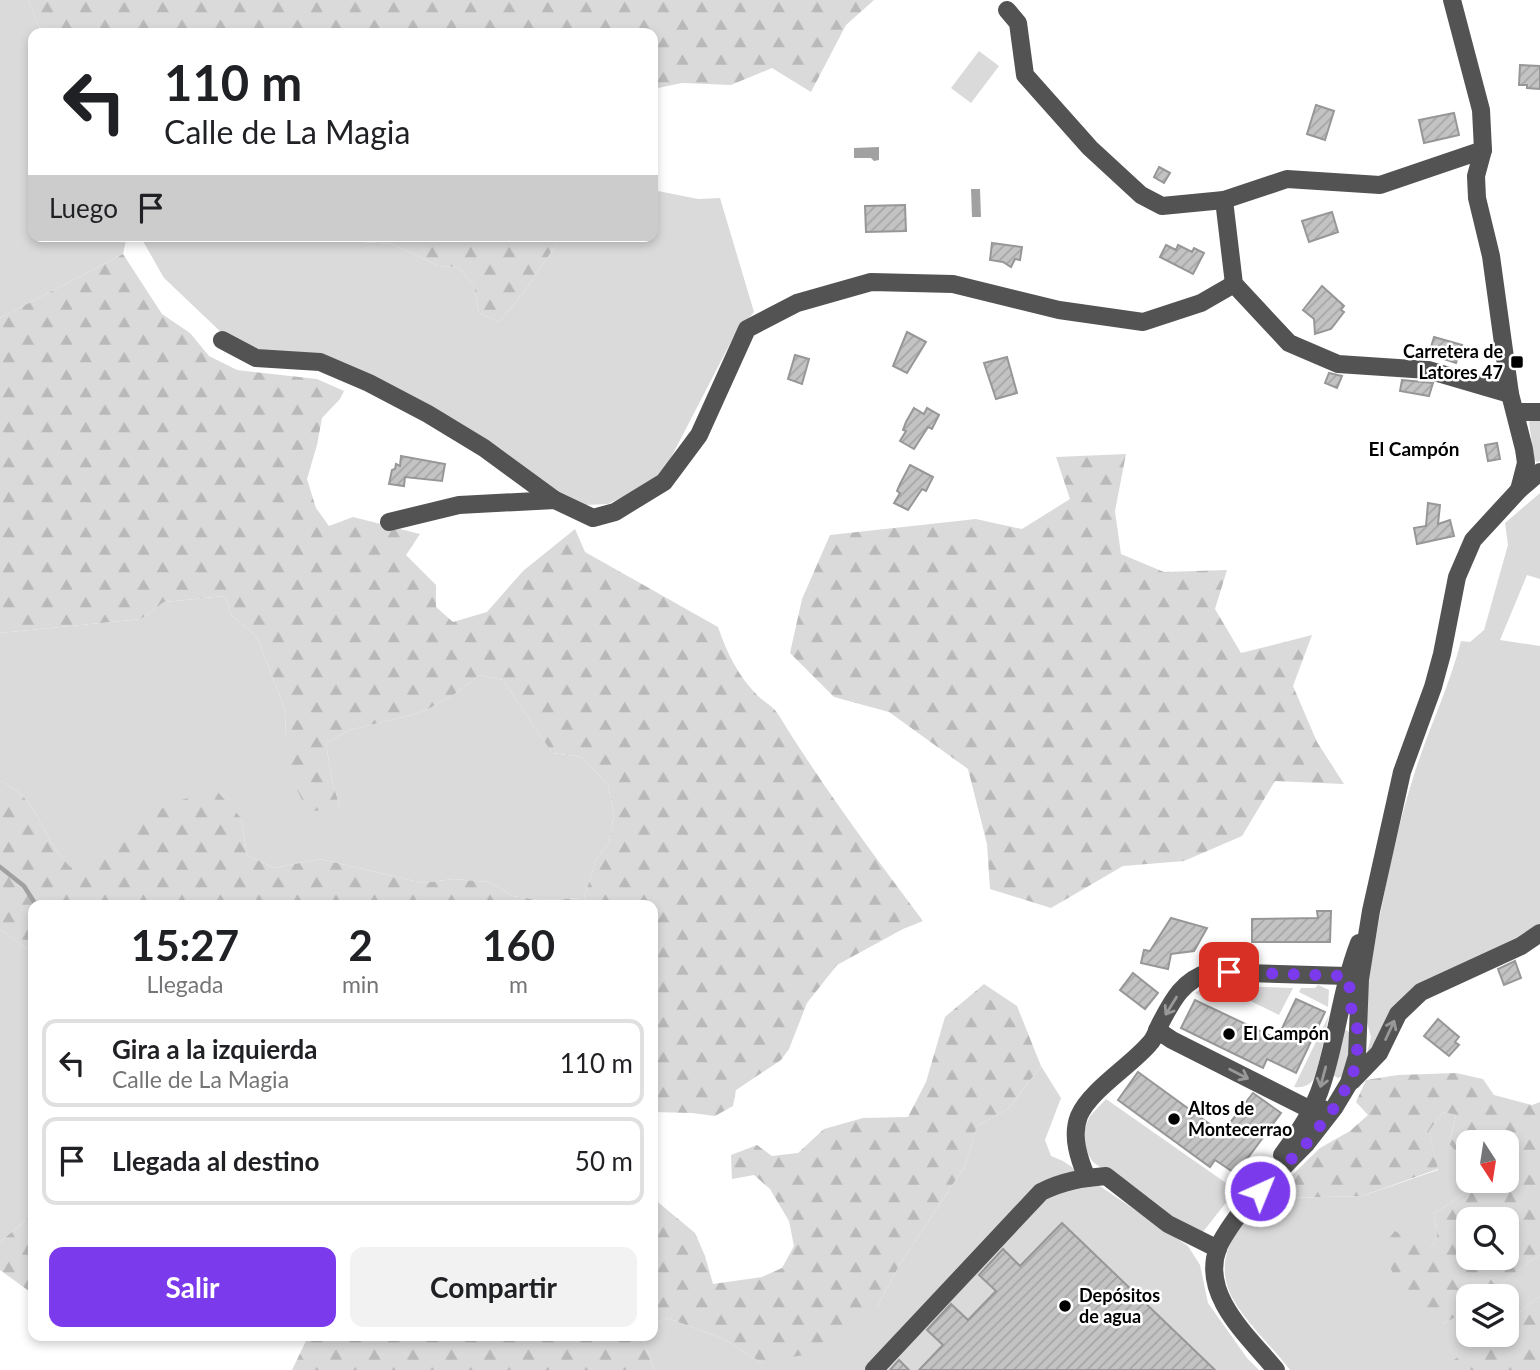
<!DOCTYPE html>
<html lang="es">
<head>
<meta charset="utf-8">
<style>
	:root { --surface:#fff; --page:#f2f2f2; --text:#202124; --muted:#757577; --line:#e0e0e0; --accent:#7c3aed }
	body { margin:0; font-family:Lato,sans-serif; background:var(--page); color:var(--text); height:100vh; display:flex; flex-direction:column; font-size:26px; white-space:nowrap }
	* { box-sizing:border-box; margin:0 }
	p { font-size:23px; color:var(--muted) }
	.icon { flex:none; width:38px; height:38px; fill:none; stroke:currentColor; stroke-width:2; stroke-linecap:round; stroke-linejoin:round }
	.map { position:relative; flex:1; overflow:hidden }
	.side { position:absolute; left:28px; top:900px; width:630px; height:441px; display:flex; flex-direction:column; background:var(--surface); border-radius:14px; box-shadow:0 4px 10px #0003 }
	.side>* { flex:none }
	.hud { position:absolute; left:28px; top:28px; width:630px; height:214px; border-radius:14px; box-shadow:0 4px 10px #0003; background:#fff; color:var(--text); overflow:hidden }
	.needle { width:46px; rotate:168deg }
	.tools { position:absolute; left:1456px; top:1130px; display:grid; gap:14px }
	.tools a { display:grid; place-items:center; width:63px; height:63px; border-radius:14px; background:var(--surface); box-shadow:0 4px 10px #0003; font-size:35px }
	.pin { position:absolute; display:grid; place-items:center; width:60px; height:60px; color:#fff; margin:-30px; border-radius:14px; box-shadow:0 4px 10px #0006 }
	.me { position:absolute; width:77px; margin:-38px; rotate:44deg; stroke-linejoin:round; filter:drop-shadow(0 0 5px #0008) }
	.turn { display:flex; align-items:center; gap:24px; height:147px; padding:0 21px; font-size:32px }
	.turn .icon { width:91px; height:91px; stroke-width:2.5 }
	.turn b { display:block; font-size:49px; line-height:60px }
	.then { display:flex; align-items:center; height:66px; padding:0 21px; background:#0003; gap:14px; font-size:26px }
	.eta { display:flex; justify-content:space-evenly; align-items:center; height:119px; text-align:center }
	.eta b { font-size:42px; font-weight:700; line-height:49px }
	.primary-button { display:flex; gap:14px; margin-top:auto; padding:14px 21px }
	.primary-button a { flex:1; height:80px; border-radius:14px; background:var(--accent); color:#fff; font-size:28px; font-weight:700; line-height:80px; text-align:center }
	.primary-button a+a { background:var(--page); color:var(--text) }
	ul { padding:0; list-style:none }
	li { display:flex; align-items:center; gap:21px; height:88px; margin:0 14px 10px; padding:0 7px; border:4px solid var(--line); border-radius:14px }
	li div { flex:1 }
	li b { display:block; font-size:26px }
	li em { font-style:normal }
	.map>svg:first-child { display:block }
	.green { fill:#dadada }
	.forest { fill:url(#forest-firs); fill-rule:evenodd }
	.water { fill:#a1a1a1 }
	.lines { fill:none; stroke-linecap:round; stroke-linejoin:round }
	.stream { stroke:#a1a1a1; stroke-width:4.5 }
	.building { fill:url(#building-hatch); stroke:#979797; stroke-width:2 }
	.minor { stroke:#535353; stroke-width:18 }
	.oneway { stroke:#989898 }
	.route { stroke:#7c3aed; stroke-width:12; stroke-dasharray:0 21.6 }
	.poi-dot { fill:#000; stroke:#fff; stroke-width:2.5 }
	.labels { text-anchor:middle; stroke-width:5; stroke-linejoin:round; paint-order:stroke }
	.poi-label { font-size:18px; font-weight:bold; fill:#000; stroke:#fff; text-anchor:start }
	.neighbourhood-label { font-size:19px; font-weight:bold; fill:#000; stroke:#fff }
</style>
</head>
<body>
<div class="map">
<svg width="1540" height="1370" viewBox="0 0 1540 1370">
	<defs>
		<pattern id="forest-firs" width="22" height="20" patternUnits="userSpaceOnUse" patternTransform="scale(1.75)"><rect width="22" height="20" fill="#dadada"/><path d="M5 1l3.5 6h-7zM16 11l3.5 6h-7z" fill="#b9b9b9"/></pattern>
		<pattern id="building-hatch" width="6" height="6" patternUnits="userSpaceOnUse" patternTransform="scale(1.75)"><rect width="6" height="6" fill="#c3c3c3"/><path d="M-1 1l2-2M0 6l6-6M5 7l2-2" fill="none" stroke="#a6a6a6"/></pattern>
	</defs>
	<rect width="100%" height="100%" fill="#fff"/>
	<!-- green -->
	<g class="green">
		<polygon points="0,0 28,0 42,33 33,33 33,236 125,236 126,240 123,254 0,318"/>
		<polygon points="979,51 999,66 971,103 951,88"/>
		<polygon points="653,190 698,199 720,198 754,312 735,334 663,473 638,490 608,504 585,505 566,498 400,394 259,353 222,333 164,278 140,236 344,236 363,242 392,244 439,266 458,267 474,285 479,313 499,322 524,292 562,236 653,236"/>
		<polygon points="1533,417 1540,417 1540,461 1537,462 1534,459 1529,422"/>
		<path d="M1540 493V579L1527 575 1500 640 1540 646V924L1515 942 1441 979 1366 1057 1371 1037 1365 1015 1366 993C1379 921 1391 847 1413 778 1427 732 1449 688 1461 641L1470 642 1484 630 1508 545 1505 523Z"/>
		<path d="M225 596 231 615 257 637 286 712 285 739 340 807 332 781 326 743 350 730 415 714 430 708 452 696 480 675 503 680 552 753 582 757 608 785 614 814 609 843 596 860 584 898 538 900 513 896 489 882 453 879 423 883 320 859 274 868 247 855 241 818 129 830 90 858 70 868C64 860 58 853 53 845 37 819 31 794 0 781V633L141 619 164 602Z"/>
		<polygon points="0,929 33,954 33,1214 0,1242"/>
		<polygon points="1318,985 1329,990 1328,1007 1299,992 1301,988 1315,988"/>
		<polygon points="1219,986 1212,1001 1195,993 1203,987"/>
		<polygon points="1228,986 1293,988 1279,1015 1226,989"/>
		<path d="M1329 1015 1316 1076C1311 1085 1304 1088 1294 1087Z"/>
		<polygon points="1343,1028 1351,1033 1352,1038 1344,1076 1338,1078 1331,1074"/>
		<polygon points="1041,1066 1061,1098 1045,1140 1051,1156 1063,1161 1188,1246 1200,1265 1208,1303 1247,1358 1259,1370 655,1370 641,1335 653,1335 653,1324 667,1318 724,1339 762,1363 877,1307 900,1264 965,1166 977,1126 1008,1109"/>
		<polygon points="1106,1099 1236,1190 1202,1233 1163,1214 1093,1162 1085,1149 1085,1127 1090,1116"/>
		<path d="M1443 1112 1456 1115 1449 1144 1468 1164V1181H1472L1473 1187 1434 1214 1437 1237 1430 1250 1443 1324 1468 1310V1335H1490L1446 1366 1444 1370H1290C1273 1347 1236 1313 1228 1288 1213 1245 1252 1209 1282 1185L1290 1198 1362 1196 1438 1170 1429 1131Z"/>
		<polygon points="1540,1255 1540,1296 1507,1322 1507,1297 1488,1297 1514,1273"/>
	</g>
	<!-- forest -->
	<g class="forest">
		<polygon points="28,0 874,0 846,25 811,92 772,68 731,85 682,83 653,89 653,33 42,33"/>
		<polygon points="344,236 562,236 524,292 499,322 479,313 474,285 458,267 439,266 392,244 363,242"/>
		<path d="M123 254 162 314 190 333 209 356 237 370 317 379 344 391 340 399 322 418 317 445 307 479 316 508 329 526 353 517 420 534 406 555 436 585V607L453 622 487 612 523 571 575 529 585 552 718 627C727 653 738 676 758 696 764 702 773 706 778 714 822 786 873 854 923 921L903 929 837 965 807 1003 789 1049 781 1060 736 1090 733 1106 715 1116 692 1113 653 1112V905H33V954L0 929V781C31 794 37 819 53 845 58 853 64 860 70 867 102 852 127 827 159 810 177 800 196 795 217 791L241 818 247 855 274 868 320 859 423 883 453 879 489 882 513 896 538 900 584 898 596 860 609 843 614 814 608 785 582 757 552 753 503 680 480 675 452 696 430 708 415 714 350 730 326 743 332 781 340 807 308 812 291 777 285 739 286 712 257 637 231 615 225 596 164 602 141 619 0 633V318Z"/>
		<polygon points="1126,454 1115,511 1121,554 1164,572 1227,570 1215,609 1241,653 1312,635 1293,686 1317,742 1344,784 1275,781 1242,836 1184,861 1123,866 1051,908 990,889 987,844 968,769 889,712 834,697 790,653 802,599 830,535 976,519 1022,529 1070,499 1056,457"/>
		<polygon points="984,984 1017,1006 1041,1066 1008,1109 977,1126 965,1166 900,1264 877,1307 845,1338 803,1355 762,1363 724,1339 667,1318 653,1324 653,1198 695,1233 705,1256 713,1284 762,1277 782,1268 794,1246 789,1221 770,1189 754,1175 732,1179 731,1155 757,1145 772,1156 798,1153 824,1129 863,1118 908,1117 926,1082 945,1017"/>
		<path d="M1456 1073 1483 1079 1494 1095 1532 1105 1540 1102V1255L1514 1273 1488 1297H1468V1310L1443 1324 1409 1307 1381 1248 1395 1231 1430 1250 1437 1237 1434 1214 1473 1187 1472 1181H1507V1143H1468V1164L1449 1144 1456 1115 1443 1112 1429 1131 1438 1169 1362 1196 1290 1198 1282 1185 1320 1148 1350 1131 1368 1115 1356 1102 1366 1080 1398 1075ZM1468 1220H1507V1258H1468Z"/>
		<polygon points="33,1214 33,1294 0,1270 0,1242"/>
		<polygon points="1540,1296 1540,1370 1444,1370 1445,1366 1490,1335 1507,1335 1507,1322"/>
		<polygon points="303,1335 641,1335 655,1370 292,1370 306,1341"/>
	</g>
	<!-- water -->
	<g class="water">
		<polygon points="879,147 879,160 874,161 871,158 854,158 854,148"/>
		<polygon points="971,189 980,189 981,217 972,217"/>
	</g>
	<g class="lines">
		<!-- stream -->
		<polyline class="stream" points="0,867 24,886 36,905"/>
	</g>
	<!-- building -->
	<g class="building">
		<polygon points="1520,65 1540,66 1540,89 1527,88 1527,85 1519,85"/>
		<polygon points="1316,105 1334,111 1325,140 1307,134"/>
		<polygon points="1454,113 1459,135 1424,143 1419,120"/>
		<polygon points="1159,167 1170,173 1164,183 1154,177"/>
		<polygon points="905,205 906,231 866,232 865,206"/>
		<polygon points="1332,212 1338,232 1309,242 1302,221"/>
		<polygon points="992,243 1022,247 1020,260 1015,259 1011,267 1003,262 990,260"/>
		<polygon points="1166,245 1176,250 1178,245 1192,252 1194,248 1204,253 1193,274 1160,257"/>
		<polygon points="1322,286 1344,306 1341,310 1344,312 1331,329 1315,334 1314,319 1303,310"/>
		<polygon points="907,332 926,342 907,373 893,366"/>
		<polygon points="1434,337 1462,345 1456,363 1429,354"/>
		<polygon points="795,355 809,359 802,384 788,379"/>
		<polygon points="1007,357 1017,393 996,399 984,363"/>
		<polygon points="1329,373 1342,376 1337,388 1325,383"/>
		<polygon points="1402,380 1433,383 1429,396 1400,391"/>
		<polygon points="914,408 924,414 927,408 939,415 932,429 928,427 914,449 900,441 906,431 903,430 906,422"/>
		<polygon points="1497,443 1500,459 1488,461 1485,445"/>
		<polygon points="401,456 445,464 442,481 405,477 404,486 389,484 392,470 395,469 396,464 400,466"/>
		<polygon points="910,465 933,477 926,491 922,489 908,510 894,503 900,493 897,491 900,484"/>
		<polygon points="1428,503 1440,505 1438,524 1450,520 1454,536 1417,544 1414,528 1426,526"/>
		<polygon points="1317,911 1331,911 1330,942 1252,942 1252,919 1318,918"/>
		<polygon points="1171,918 1207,928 1194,951 1171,954 1168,969 1141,963 1144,950 1150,951"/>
		<polygon points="1515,961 1521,978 1504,985 1498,969"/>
		<polygon points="1133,973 1158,993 1145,1009 1120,990"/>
		<polygon points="1296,999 1325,1012 1296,1073 1267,1059 1263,1068 1181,1028 1195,1000 1277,1039"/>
		<polygon points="1438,1019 1459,1037 1455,1042 1459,1045 1449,1056 1424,1036"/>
		<polygon points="1138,1072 1222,1133 1253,1093 1281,1113 1236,1174 1215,1160 1210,1167 1118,1100"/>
		<polygon points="1062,1223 1215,1370 919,1370 943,1345 927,1330 951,1304 968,1320 996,1291 979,1275 1003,1249 1020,1266"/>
		<polygon points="899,1360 909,1370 890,1370"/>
	</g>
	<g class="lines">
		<!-- minor -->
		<g class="minor">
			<polyline points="1452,0 1481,110 1483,150 1476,176 1477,198 1491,256 1510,394 1524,449 1526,463 1519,490"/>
			<polyline points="1007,10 1018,23 1025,75 1090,148 1141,195 1162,206 1224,200"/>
			<polyline points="1483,150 1380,185 1287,179 1224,200 1234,284 1289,343 1338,364 1428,370 1510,394"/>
			<polyline points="222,340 256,358 320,362 369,383 428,414 484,448 555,500 593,518 615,512 664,482 699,435 747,329 797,303 871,282 953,284 1059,310 1143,322 1201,303 1234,284"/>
			<polyline points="1517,412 1540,412"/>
			<polyline points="389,522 459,505 555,500"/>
			<polyline points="1157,1030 1172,1040 1311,1110 1323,1109"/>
			<polyline points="1352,1081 1379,1053 1398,1014 1421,992 1521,946 1540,933"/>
			<path d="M1282 1155C1298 1133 1314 1110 1322 1084 1337 1038 1341 990 1359 943"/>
			<path d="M1087 1178C1079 1159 1071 1136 1079 1116 1090 1090 1132 1065 1150 1043 1155 1038 1157 1030 1160 1024 1173 999 1183 980 1210 972L1347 976 1349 985"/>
			<path d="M1252 1197C1240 1214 1226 1229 1218 1248 1200 1295 1249 1337 1276 1370"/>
			<polyline points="1245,1206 1306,1144 1334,1108 1349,1083 1357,1056 1360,979 1371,911 1402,772 1433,687 1442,654 1457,577 1473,540 1519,490 1540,472"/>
			<path d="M874 1370 1041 1192C1063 1181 1082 1178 1106 1176L1168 1224 1218 1249"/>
		</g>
	</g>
	<!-- one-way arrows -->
	<defs><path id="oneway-shaft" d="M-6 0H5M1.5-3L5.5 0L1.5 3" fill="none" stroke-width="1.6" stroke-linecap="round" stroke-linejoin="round" transform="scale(1.75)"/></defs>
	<g class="oneway">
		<use href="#oneway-shaft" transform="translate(1171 1006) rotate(122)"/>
		<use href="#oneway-shaft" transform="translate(1390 1030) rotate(-65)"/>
		<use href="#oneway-shaft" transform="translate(1239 1074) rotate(27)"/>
		<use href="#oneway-shaft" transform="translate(1323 1077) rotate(105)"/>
	</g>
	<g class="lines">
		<!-- route -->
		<polyline class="route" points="1229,972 1347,976 1352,999 1351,1015 1357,1024 1358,1044 1354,1070 1349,1083 1334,1108 1306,1144 1260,1191"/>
	</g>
	<!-- markers -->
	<g class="poi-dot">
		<rect x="1510" y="355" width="14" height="14" rx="3.5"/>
		<circle cx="1229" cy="1034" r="7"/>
		<circle cx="1174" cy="1119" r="7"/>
		<circle cx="1065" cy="1306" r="7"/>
	</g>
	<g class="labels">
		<!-- poi labels -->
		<g class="poi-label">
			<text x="1503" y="358" text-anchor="end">Carretera de<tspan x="1503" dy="21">Latores 47</tspan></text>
			<text x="1243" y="1040">El Campón</text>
			<text x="1188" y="1115">Altos de<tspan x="1188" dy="21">Montecerrao</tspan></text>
			<text x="1079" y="1302">Depósitos<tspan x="1079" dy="21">de agua</tspan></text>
		</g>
		<!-- neighbourhood labels -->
		<g class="neighbourhood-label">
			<text x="1414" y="456">El Campón</text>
		</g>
	</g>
</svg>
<div class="tools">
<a><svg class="needle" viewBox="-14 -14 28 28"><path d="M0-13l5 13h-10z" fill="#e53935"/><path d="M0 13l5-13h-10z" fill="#757577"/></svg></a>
<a><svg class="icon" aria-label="search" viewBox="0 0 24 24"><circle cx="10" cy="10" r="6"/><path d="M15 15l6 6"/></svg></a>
<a><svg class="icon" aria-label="layers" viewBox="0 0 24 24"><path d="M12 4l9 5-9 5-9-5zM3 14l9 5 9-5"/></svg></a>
</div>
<div class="pin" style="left:1229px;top:972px;background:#d93025"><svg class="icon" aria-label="arrive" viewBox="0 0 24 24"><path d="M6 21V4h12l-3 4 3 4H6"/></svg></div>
<svg class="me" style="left:1260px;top:1191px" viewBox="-20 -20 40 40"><circle r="17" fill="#7c3aed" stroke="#fff" stroke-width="3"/><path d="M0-11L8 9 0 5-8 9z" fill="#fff"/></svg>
<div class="hud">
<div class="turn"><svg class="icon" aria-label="left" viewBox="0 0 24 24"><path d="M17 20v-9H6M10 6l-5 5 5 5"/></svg><div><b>110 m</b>Calle de La Magia</div></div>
<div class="then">Luego<svg class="icon" aria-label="arrive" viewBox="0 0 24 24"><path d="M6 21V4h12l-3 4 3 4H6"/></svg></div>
</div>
<section class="side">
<div class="eta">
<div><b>15:27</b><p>Llegada</p></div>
<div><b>2</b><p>min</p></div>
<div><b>160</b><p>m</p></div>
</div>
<ul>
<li><svg class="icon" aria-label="left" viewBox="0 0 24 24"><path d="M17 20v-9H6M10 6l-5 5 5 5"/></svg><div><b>Gira a la izquierda</b><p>Calle de La Magia</p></div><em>110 m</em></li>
<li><svg class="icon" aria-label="arrive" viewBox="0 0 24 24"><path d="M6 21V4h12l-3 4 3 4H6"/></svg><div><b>Llegada al destino</b></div><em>50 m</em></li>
</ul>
<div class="primary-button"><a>Salir</a><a>Compartir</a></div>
</section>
</div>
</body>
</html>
